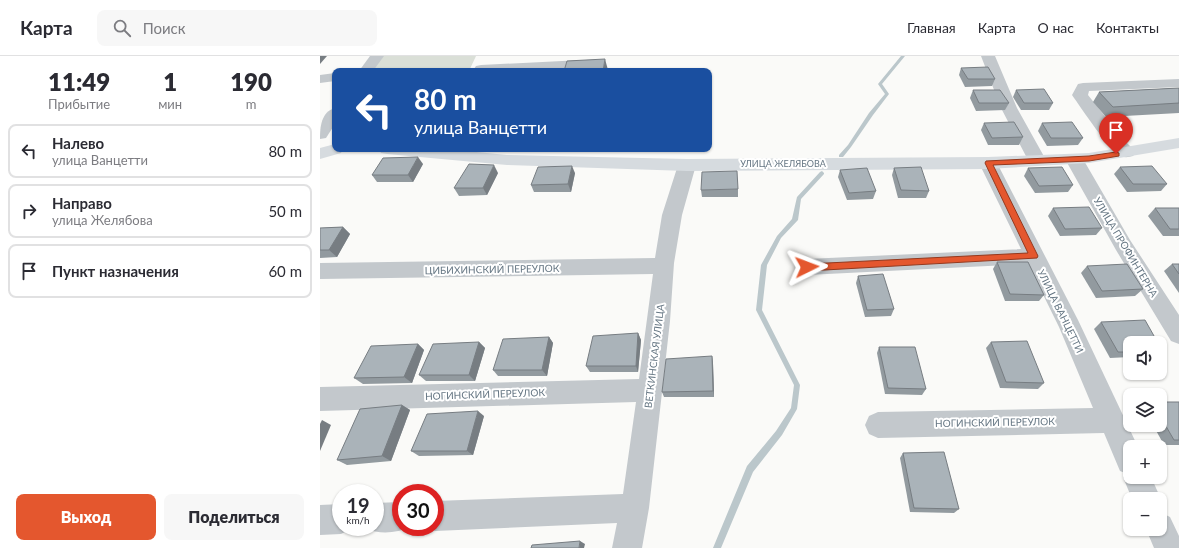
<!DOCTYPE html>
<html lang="ru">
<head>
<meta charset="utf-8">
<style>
	:root { --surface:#fff; --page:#f7f7f7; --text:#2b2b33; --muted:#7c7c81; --line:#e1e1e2; --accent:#e4572e }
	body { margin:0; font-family:Lato,sans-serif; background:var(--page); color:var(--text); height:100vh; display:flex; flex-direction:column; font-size:15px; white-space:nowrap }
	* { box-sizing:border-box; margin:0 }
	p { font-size:13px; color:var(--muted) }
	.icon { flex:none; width:22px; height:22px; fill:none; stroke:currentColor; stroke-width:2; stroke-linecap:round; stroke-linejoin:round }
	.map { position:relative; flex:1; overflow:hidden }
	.drawer { display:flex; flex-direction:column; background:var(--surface); width:320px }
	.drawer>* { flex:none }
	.hud { position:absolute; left:12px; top:12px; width:380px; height:84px; border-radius:8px; box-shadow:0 1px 3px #0004; background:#1a4fa0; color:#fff; overflow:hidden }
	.tools { position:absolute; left:803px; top:280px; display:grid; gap:8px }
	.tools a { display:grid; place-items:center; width:44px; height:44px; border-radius:8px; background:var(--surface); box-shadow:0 1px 3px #0004; font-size:20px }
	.speed { position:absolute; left:12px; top:428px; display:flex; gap:8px; font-size:20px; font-weight:700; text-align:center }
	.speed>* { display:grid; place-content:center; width:52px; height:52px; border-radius:50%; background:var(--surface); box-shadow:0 1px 3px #0004; line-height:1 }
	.speed small { font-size:10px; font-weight:400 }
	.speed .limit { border:6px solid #d22; background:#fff; color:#111 }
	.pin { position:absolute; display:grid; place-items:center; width:34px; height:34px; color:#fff; margin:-41px -17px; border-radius:50% 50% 50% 0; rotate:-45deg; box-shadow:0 0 4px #0007 }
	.pin .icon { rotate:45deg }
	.me { position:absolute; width:44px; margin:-22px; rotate:87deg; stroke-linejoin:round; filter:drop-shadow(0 0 3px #0008) }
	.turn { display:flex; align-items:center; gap:14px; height:84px; padding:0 16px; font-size:18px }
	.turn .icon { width:52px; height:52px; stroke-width:2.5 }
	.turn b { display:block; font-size:28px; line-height:34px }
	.eta { display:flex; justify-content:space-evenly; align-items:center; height:68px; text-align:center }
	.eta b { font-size:24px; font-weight:800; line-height:28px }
	.action { display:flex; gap:8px; margin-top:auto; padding:8px 16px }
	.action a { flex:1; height:46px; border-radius:8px; background:var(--accent); color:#fff; font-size:16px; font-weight:800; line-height:46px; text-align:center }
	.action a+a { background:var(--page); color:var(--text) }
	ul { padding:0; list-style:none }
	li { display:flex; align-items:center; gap:12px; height:54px; margin:0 8px 6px; padding:0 8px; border:2px solid var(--line); border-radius:8px }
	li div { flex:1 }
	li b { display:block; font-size:15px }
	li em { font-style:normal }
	header { display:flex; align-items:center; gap:24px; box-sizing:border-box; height:56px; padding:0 20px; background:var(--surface); border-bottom:1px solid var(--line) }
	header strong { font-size:19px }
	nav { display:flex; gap:22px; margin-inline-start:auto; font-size:14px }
	.search { width:280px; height:36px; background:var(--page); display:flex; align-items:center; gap:10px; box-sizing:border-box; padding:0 14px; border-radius:8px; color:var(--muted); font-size:15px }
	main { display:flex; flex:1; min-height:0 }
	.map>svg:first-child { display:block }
	.green { fill:#dadfd7 }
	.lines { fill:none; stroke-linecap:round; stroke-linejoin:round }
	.stream { fill:#bbc7cb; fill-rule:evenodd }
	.minor { fill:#c3c8cc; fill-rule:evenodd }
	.major { fill:#d6dbdf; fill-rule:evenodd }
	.wall { fill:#929a9f }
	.shaded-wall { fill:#777d82 }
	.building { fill:#aab3b9; stroke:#777d82 }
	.route { fill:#e4572e; stroke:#94391e }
	.labels { text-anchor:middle; stroke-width:4; stroke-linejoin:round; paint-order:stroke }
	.far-street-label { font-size:9px; fill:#657683; stroke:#fff }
	.street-label { font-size:10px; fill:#657683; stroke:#fff }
</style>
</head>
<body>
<header>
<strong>Карта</strong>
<div class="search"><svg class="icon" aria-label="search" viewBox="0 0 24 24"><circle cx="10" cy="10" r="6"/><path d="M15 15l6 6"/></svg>Поиск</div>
<nav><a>Главная</a><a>Карта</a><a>О нас</a><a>Контакты</a></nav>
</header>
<main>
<section class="drawer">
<div class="eta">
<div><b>11:49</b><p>Прибытие</p></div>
<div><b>1</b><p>мин</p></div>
<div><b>190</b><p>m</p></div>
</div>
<ul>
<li><svg class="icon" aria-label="left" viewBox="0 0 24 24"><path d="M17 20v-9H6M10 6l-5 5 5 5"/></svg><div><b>Налево</b><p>улица Ванцетти</p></div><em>80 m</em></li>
<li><svg class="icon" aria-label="right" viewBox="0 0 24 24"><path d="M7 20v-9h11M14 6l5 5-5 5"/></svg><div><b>Направо</b><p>улица Желябова</p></div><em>50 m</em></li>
<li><svg class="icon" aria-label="arrive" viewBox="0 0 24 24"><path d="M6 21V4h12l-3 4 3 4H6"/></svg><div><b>Пункт назначения</b></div><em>60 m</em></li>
</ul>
<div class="action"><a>Выход</a><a>Поделиться</a></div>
</section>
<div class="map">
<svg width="859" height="492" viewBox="0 0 859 492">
	<rect width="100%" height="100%" fill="#fafaf8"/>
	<!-- green -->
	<polygon class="green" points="63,0 156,0 149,15 52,15"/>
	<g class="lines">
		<!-- stream -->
		<g class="stream">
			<polygon points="581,0 585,0 562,28 569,38 553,59 531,91 523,101 519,101 519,99 528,89 549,57 565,38 558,28"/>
			<polygon points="502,115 504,117 504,118 481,143 478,164 461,182 447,209 442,254 480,329 477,353 462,379 433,416 401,492 393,492 427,410 456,375 471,352 474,329 436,254 441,209 457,180 472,163 477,141 500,116"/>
		</g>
		<!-- minor -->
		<g class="minor">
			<polygon points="50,0 64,0 53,15 39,15"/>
			<polygon points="661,0 675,0 697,52 726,104 723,108 717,109 711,108 708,104 681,52"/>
			<polygon points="262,4 267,5 269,8 267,11 207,15 155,15 154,13 156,10 161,9"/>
			<polygon points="15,17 15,25 0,27 0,19"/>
			<path d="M859 23V31L769 35 768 39 803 83 816 96 813 100C809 101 805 102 801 100 788 93 762 53 752 39L758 28 763 27Z"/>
			<path d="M15 52V68L6 82 0 83C0 71 1 56 15 52Z"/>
			<polygon points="754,98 760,99 763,103 810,184 859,259 859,288 851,285 796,194 745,103 748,99"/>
			<polygon points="668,101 674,103 677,107 758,264 818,391 810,391 810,421 831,421 841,443 840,446 840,443 812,443 803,421 805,417 800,415 784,377 558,382 549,378 545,369 549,360 558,356 773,352 739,271 708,208 487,219 480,217 477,211 480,205 487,203 701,193 659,107 662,103"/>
			<polygon points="367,103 373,105 376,109 362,159 354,207 350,265 329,452 322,492 292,492 297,467 115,475 106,471 115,471 115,445 303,438 316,346 0,355 0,331 319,323 333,218 0,223 0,207 335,202 342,159 358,109 361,105"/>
			<path d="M81 446V471H91C76 477 60 479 45 472L44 471H55V447Z"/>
			<polygon points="21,448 21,471 32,471 31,473 21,478 0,479 0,449"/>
			<polygon points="840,456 850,461 859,480 859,492 834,492 826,473 840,473"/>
		</g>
		<!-- major -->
		<g class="major">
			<polygon points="859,82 859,92 769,107 668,113 367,115 187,109 67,98 61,97 59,93 126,93 187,99 367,103 668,101 769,97"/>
			<polygon points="15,88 15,93 23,93 21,97 0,103 0,92"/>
		</g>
	</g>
	<!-- wall -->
	<g class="wall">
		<polygon points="641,12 675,23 672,30 645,31 639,19"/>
		<polygon points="859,32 859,57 786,61 773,46 779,36"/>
		<polygon points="653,34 689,47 685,54 656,55 650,42"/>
		<polygon points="696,34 733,47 729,54 701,54 693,41"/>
		<polygon points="664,67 703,81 699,89 668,89 661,74"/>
		<polygon points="722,67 763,82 758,89 727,90 718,75"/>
		<polygon points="103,108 93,126 57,126 52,119"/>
		<polygon points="800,111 847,128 841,135 807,136 794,118"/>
		<polygon points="574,112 609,135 606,142 578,142 572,119"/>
		<polygon points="708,112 753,129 748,136 715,137 704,120"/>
		<polygon points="520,114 556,135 553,143 527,144 518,121"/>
		<polygon points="178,117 167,139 139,140 134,132"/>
		<polygon points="255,117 251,136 214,136 211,129"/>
		<polygon points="418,133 418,141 382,141 381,134"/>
		<polygon points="733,152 782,172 776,179 740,180 728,160"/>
		<polygon points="835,152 859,152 859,180 843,180 828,160"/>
		<polygon points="23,171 30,178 17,201 0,202 0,172"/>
		<polygon points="677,206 724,239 719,245 685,245 673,213"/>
		<polygon points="852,208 859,208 859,237 844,215"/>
		<polygon points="767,210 823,233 815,240 776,242 761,217"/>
		<polygon points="538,220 574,253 571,260 545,261 536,227"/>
		<polygon points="781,266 810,287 810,301 790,302 774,273"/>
		<polygon points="318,277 321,284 318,316 270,316 266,310"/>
		<polygon points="229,281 233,287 227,320 178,320 173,314"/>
		<polygon points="159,286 165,292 155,325 106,325 99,319"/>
		<polygon points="671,286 724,327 718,333 680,332 666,292"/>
		<polygon points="98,288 104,294 92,327 43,328 34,322"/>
		<polygon points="559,291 606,333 602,339 565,338 557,297"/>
		<polygon points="392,300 393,307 394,341 344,341 342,336"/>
		<polygon points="840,346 859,346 859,389 844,389 833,369 840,369"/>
		<polygon points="82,349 90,354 71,405 27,409 17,404"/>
		<polygon points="164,360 153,399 99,400 91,395"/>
		<polygon points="583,397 639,453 634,457 590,456 580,402"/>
	</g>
	<!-- shaded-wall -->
	<g class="shaded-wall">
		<polygon points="0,0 7,0 0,8"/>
		<polygon points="285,3 288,14 288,15 283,15"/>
		<polygon points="98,101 103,108 93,126 88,119"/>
		<polygon points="174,109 178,117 167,139 163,132"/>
		<polygon points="252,110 255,117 251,136 248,128"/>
		<polygon points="23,171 30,178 17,201 9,194"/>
		<polygon points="318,277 321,284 318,316 316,310"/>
		<polygon points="229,281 233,287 227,320 222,314"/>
		<polygon points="159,286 165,292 155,325 149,319"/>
		<polygon points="98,288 104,294 92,327 84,321"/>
		<polygon points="392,300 393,307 394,341 393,335"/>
		<polygon points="82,349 90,354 71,405 62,400"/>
		<polygon points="158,355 164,360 153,399 147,395"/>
		<polygon points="2,364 11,369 0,395 0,368"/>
		<polygon points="260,485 265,488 264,492 259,492"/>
	</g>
	<!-- building -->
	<g class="building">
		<polygon points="285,3 283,15 244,15 247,5"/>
		<polygon points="668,11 675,23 648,23 641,12"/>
		<polygon points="859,32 859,47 793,51 779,36"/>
		<polygon points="724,33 733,47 704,47 696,34"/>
		<polygon points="653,34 680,34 689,47 659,47"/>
		<polygon points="694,66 703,81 672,82 664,67"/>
		<polygon points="752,66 763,82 731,82 722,67"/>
		<polygon points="98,101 88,119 52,119 63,102"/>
		<polygon points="149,108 174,109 163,132 134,132"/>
		<polygon points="252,110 248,128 211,129 218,111"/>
		<polygon points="832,110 847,128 813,128 800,111"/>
		<polygon points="601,111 609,135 581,134 574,112"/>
		<polygon points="742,111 753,129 719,130 708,112"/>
		<polygon points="547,112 556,135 529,137 520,114"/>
		<polygon points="417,115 418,133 381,134 382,116"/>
		<polygon points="769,151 782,172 745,173 733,152"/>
		<polygon points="835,152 859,152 859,173 850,173"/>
		<polygon points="23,171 9,194 0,194 0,172"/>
		<polygon points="677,206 708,206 724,239 690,238"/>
		<polygon points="807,208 823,233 782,235 767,210"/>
		<polygon points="852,208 859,208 859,218"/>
		<polygon points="563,218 574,253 547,254 538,220"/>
		<polygon points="825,264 838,287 810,287 810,296 798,296 781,266"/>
		<polygon points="318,277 316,310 266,310 273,280"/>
		<polygon points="229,281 222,314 173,314 183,283"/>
		<polygon points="707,285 724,327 686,326 671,286"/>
		<polygon points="159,286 149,319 99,319 113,288"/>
		<polygon points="98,288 84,321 34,322 51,290"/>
		<polygon points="559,291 595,291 606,333 568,332"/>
		<polygon points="392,300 393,335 342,336 346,303"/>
		<polygon points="840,346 859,346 859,384 854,384 840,360"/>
		<polygon points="82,349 62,400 17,404 40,353"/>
		<polygon points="158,355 147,395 91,395 107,358"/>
		<polygon points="624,396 639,453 594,452 583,397"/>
		<polygon points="260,485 259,492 211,492 212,489"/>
	</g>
	<!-- route -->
	<polygon class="route" points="796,96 799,97 799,100 769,105 673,109 718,200 717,202 487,215 483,211 487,208 708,197 665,107 666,105 769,100"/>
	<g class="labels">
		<!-- far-street labels -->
		<g class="far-street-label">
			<text x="463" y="111">УЛИЦА ЖЕЛЯБОВА</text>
		</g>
		<!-- street labels -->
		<g class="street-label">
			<text transform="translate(806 191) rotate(59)" y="4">УЛИЦА ПРОФИНТЕРНА</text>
			<text transform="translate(172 213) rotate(-1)" y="4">ЦИБИХИНСКИЙ ПЕРЕУЛОК</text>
			<text transform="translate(741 255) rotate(64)" y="4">УЛИЦА ВАНЦЕТТИ</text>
			<text transform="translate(334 300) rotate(-83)" y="4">ВЕТКИНСКАЯ УЛИЦА</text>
			<text transform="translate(165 338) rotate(-2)" y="4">НОГИНСКИЙ ПЕРЕУЛОК</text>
			<text transform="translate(675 366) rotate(-1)" y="4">НОГИНСКИЙ ПЕРЕУЛОК</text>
		</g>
	</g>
</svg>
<div class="tools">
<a><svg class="icon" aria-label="sound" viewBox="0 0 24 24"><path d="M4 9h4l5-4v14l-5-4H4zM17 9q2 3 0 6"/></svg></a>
<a><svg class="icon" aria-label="layers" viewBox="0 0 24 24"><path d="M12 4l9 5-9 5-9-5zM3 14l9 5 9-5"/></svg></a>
<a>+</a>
<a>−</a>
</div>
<div class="speed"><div>19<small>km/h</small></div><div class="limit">30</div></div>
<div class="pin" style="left:796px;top:98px;background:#d93025"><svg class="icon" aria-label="arrive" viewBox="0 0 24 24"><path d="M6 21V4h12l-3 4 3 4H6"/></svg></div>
<svg class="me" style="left:487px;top:211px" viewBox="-20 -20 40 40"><path d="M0-17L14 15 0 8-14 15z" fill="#e4572e" stroke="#fff" stroke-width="4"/></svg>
<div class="hud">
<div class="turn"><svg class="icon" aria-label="left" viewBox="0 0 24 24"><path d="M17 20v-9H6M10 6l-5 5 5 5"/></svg><div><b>80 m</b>улица Ванцетти</div></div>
</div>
</div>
</main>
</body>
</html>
